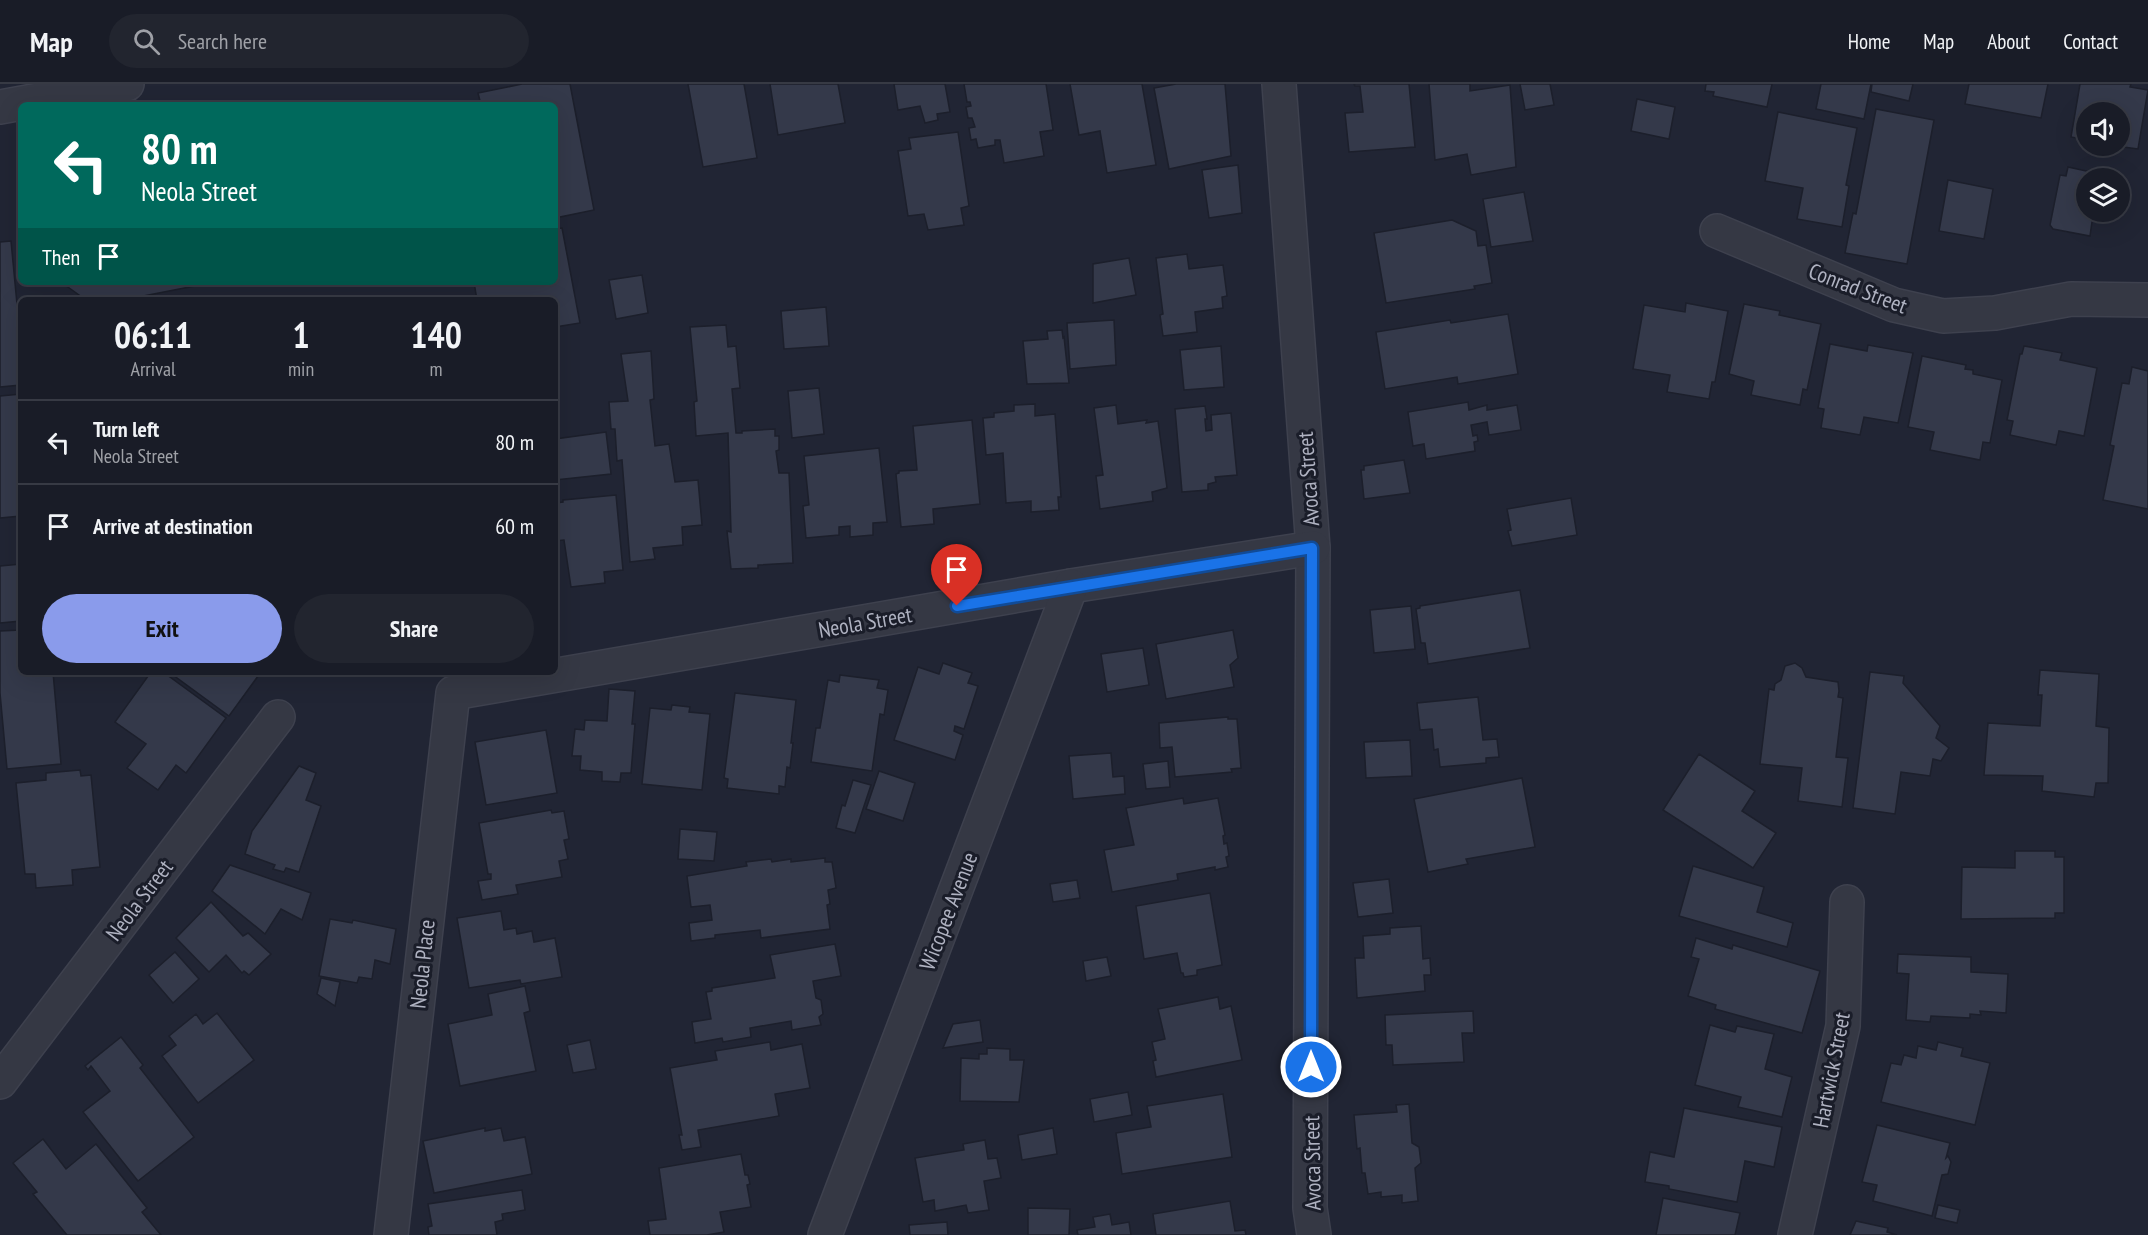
<!DOCTYPE html>
<html lang="en">
<head>
<meta charset="utf-8">
<style>
	:root { --surface:#191c27; --page:#22252f; --text:#f1f3f6; --muted:#9fa1a7; --line:#373a44; --accent:#8a9beb }
	body { margin:0; font-family:"PT Sans Narrow",sans-serif; background:var(--page); color:var(--text); height:100vh; display:flex; flex-direction:column; font-size:22px; white-space:nowrap }
	* { box-sizing:border-box; margin:0 }
	p { font-size:20px; color:var(--muted) }
	.icon { flex:none; width:33px; height:33px; fill:none; stroke:currentColor; stroke-width:2; stroke-linecap:round; stroke-linejoin:round }
	.map { position:relative; flex:1; overflow:hidden }
	.drawer { position:absolute; left:18px; top:213px; width:540px; height:378px; display:flex; flex-direction:column; background:var(--surface); border-radius:9px; box-shadow:0 6px 24px #0002,0 0 0 2px var(--line) }
	.drawer>* { flex:none }
	.banner { position:absolute; left:18px; top:18px; width:540px; height:183px; border-radius:9px; box-shadow:0 6px 24px #0002,0 0 0 2px var(--line); background:#00695c; color:#fff; overflow:hidden }
	.tools { position:absolute; left:2076px; top:18px; display:grid; gap:12px }
	.tools a { display:grid; place-items:center; width:54px; height:54px; border-radius:50%; background:var(--surface); box-shadow:0 6px 24px #0002,0 0 0 2px var(--line); font-size:30px }
	.pin { position:absolute; display:grid; place-items:center; width:51px; height:51px; color:#fff; margin:-62px -26px; border-radius:50% 50% 50% 0; rotate:-45deg; box-shadow:0 0 6px #0007 }
	.pin .icon { rotate:45deg }
	.me { position:absolute; width:66px; margin:-33px; rotate:0deg; stroke-linejoin:round; filter:drop-shadow(0 0 4px #0008) }
	.turn { display:flex; align-items:center; gap:21px; height:126px; padding:0 24px; font-size:27px }
	.turn .icon { width:78px; height:78px; stroke-width:2.5 }
	.turn b { display:block; font-size:42px; line-height:51px }
	.then { display:flex; align-items:center; height:57px; padding:0 24px; background:#0003; gap:12px; font-size:22px }
	.eta { display:flex; justify-content:space-evenly; align-items:center; height:102px; text-align:center }
	.eta b { font-size:36px; font-weight:700; line-height:42px }
	.action { display:flex; gap:12px; margin-top:auto; padding:12px 24px }
	.action a { flex:1; height:69px; border-radius:36px; background:var(--accent); color:#111; font-size:24px; font-weight:700; line-height:69px; text-align:center }
	.action a+a { background:var(--page); color:var(--text) }
	ul { padding:0; list-style:none }
	li { display:flex; align-items:center; gap:18px; height:84px; padding:0 24px; border-top:2px solid var(--line) }
	li div { flex:1 }
	li b { display:block; font-size:22px }
	li em { font-style:normal }
	header { display:flex; align-items:center; gap:36px; box-sizing:border-box; height:84px; padding:0 30px; background:var(--surface); border-bottom:2px solid var(--line) }
	header strong { font-size:28px }
	nav { display:flex; gap:33px; margin-inline-start:auto; font-size:21px }
	.search { width:420px; height:54px; background:var(--page); display:flex; align-items:center; gap:15px; box-sizing:border-box; padding:0 21px; border-radius:33px; color:var(--muted); font-size:22px }
	.map>svg:first-child { display:block }
	.building { fill:#34394a; stroke:#1c1f2b; stroke-width:1.5 }
	.lines { fill:none; stroke-linecap:round; stroke-linejoin:round }
	.minor-casing { stroke:#3e414e; stroke-width:36 }
	.minor { stroke:#353844; stroke-width:33 }
	.route-casing { stroke:#114b97; stroke-width:15 }
	.route { stroke:#1a73e8; stroke-width:10 }
	.labels { text-anchor:middle; stroke-width:6; stroke-linejoin:round; paint-order:stroke }
	.street-label { font-size:22px; fill:#afb2c1; stroke:#1a1d29 }
</style>
</head>
<body>
<header>
<strong>Map</strong>
<div class="search"><svg class="icon" aria-label="search" viewBox="0 0 24 24"><circle cx="10" cy="10" r="6"/><path d="M15 15l6 6"/></svg>Search here</div>
<nav><a>Home</a><a>Map</a><a>About</a><a>Contact</a></nav>
</header>
<div class="map">
<svg width="2148" height="1151" viewBox="0 0 2148 1151">
	<rect width="100%" height="100%" fill="#212534"/>
	<!-- building -->
	<g class="building">
		<polygon points="522,0 570,0 594,126 555,134 555,21 481,21 478,9"/>
		<polygon points="688,0 744,0 757,74 703,83"/>
		<polygon points="770,0 838,0 845,39 778,51"/>
		<polygon points="894,0 945,0 950,28 937,30 938,36 925,39 920,22 898,26"/>
		<polygon points="964,0 1046,0 1053,46 1040,48 1044,72 1004,79 1000,56 995,56 995,61 978,64 976,55 971,56 969,44 975,43 972,34 968,34 966,23 971,22 970,18 967,18"/>
		<polygon points="1070,0 1142,0 1156,81 1107,89 1100,47 1079,51"/>
		<polygon points="1176,0 1225,0 1231,72 1169,85 1154,4"/>
		<polygon points="1354,0 1409,0 1415,63 1349,68 1345,29 1363,28 1360,2 1355,2"/>
		<polygon points="1429,0 1470,0 1470,7 1510,1 1516,83 1471,91 1467,70 1435,76"/>
		<polygon points="1520,0 1550,0 1554,21 1525,26"/>
		<polygon points="1706,0 1772,0 1767,23 1713,12 1714,8 1705,7"/>
		<polygon points="1821,0 1871,0 1864,35 1816,25"/>
		<polygon points="1872,0 1913,0 1909,17 1871,8"/>
		<polygon points="1969,0 2048,0 2041,34 1965,20"/>
		<polygon points="2080,0 2131,0 2130,3 2148,6 2138,65 2116,62 2120,62 2120,28 2086,28 2086,56 2071,53"/>
		<polygon points="1637,15 1675,23 1669,55 1631,47"/>
		<polygon points="1876,25 1934,36 1907,180 1845,169 1853,129 1856,130"/>
		<polygon points="1778,28 1857,44 1846,101 1849,102 1842,143 1797,135 1803,104 1765,97"/>
		<polygon points="958,48 969,122 961,124 964,141 928,146 924,130 908,132 898,67 911,65 909,54"/>
		<polygon points="1238,81 1242,129 1209,134 1202,86"/>
		<polygon points="2068,83 2091,88 2090,94 2086,94 2086,128 2098,128 2098,132 2093,131 2090,152 2053,145 2050,141 2060,91 2066,92"/>
		<polygon points="1948,96 1993,105 1984,155 1939,147"/>
		<polygon points="1524,108 1533,157 1491,163 1483,115"/>
		<polygon points="1452,136 1476,147 1478,162 1486,161 1492,199 1474,202 1475,205 1386,219 1374,149"/>
		<polygon points="562,144 580,239 555,243 555,216 477,216 474,198 555,198 555,145"/>
		<polygon points="11,157 21,262 21,301 0,303 0,158"/>
		<polygon points="1187,170 1189,185 1223,181 1227,212 1222,213 1223,224 1195,228 1197,248 1163,252 1160,231 1163,230 1156,174"/>
		<polygon points="1129,174 1136,211 1093,219 1093,180"/>
		<polygon points="642,191 648,229 616,235 609,196"/>
		<polygon points="61,198 215,198 123,216 86,216"/>
		<polygon points="1686,219 1728,227 1715,298 1712,298 1709,315 1667,308 1670,291 1633,285 1644,221 1685,228"/>
		<polygon points="1744,220 1780,227 1779,231 1821,240 1807,306 1803,305 1800,321 1751,311 1754,297 1729,290"/>
		<polygon points="826,223 829,262 784,265 781,227"/>
		<polygon points="1508,230 1518,290 1458,300 1457,293 1385,305 1376,248 1450,236 1451,239"/>
		<polygon points="1114,236 1116,281 1070,285 1067,239"/>
		<polygon points="726,241 728,263 736,262 740,304 732,305 736,349 742,349 742,347 775,345 775,352 779,352 779,366 776,367 779,389 789,389 793,479 758,481 758,484 731,485 727,447 731,448 728,349 696,352 694,318 697,317 690,243"/>
		<polygon points="1062,246 1063,254 1064,253 1069,299 1027,300 1023,257 1048,255 1047,247"/>
		<polygon points="1830,260 1867,267 1868,261 1913,269 1898,339 1864,333 1860,351 1821,344 1824,325 1818,324"/>
		<polygon points="1221,262 1224,303 1184,306 1180,266"/>
		<polygon points="2024,262 2062,269 2060,276 2097,284 2084,352 2059,347 2056,361 2010,351 2013,337 2007,336 2020,270 2022,270"/>
		<polygon points="651,267 654,315 650,316 655,362 669,360 675,398 698,396 702,441 682,443 683,461 653,464 655,475 630,478 622,376 617,377 615,345 611,345 609,318 628,317 621,270"/>
		<polygon points="1922,272 1966,281 1965,285 1973,286 1973,290 2002,296 1990,359 1983,358 1980,376 1930,366 1934,348 1908,343"/>
		<polygon points="2132,283 2148,287 2148,425 2103,416 2114,362 2110,361 2122,299 2129,300"/>
		<polygon points="819,304 824,350 792,354 788,307"/>
		<polygon points="21,310 21,432 0,434 0,312"/>
		<polygon points="1468,318 1469,326 1487,321 1487,326 1517,321 1521,346 1489,351 1487,338 1471,341 1473,352 1477,351 1478,357 1474,358 1475,367 1426,375 1424,360 1413,362 1408,328"/>
		<polygon points="1035,320 1035,332 1055,330 1061,413 1058,413 1059,426 1031,428 1031,417 1006,419 1003,369 986,371 983,334 994,333 994,329 1014,327 1014,321"/>
		<polygon points="1116,321 1118,340 1147,336 1146,339 1158,337 1167,404 1152,408 1153,417 1100,425 1096,392 1103,391 1094,324"/>
		<polygon points="1205,322 1207,335 1205,335 1206,347 1212,346 1211,331 1231,329 1237,391 1215,393 1216,398 1208,400 1208,406 1182,408 1175,325"/>
		<polygon points="972,336 980,420 933,425 934,440 901,443 896,390 899,389 899,387 917,386 913,342"/>
		<polygon points="606,348 611,390 555,396 555,355"/>
		<polygon points="879,364 887,438 873,439 873,451 850,453 850,442 839,443 839,451 806,454 803,422 809,421 804,372"/>
		<polygon points="1404,376 1410,409 1364,415 1361,386 1364,386 1364,382"/>
		<polygon points="616,411 623,486 604,488 605,499 571,503 564,456 555,457 555,419 563,418 563,416"/>
		<polygon points="1571,414 1577,451 1512,462 1508,447 1511,446 1507,425"/>
		<polygon points="21,480 21,537 0,539 0,482"/>
		<polygon points="1520,506 1530,564 1428,580 1425,559 1421,559 1416,525 1420,524 1420,522"/>
		<polygon points="1411,522 1415,565 1374,569 1370,526"/>
		<polygon points="21,546 21,588 53,588 61,680 7,685 0,609 0,547"/>
		<polygon points="1233,546 1238,574 1230,581 1234,603 1166,615 1156,560"/>
		<polygon points="1143,564 1149,601 1107,608 1101,570"/>
		<polygon points="943,579 972,589 968,599 978,602 964,645 955,642 954,647 963,651 955,676 894,656 918,583 939,590"/>
		<polygon points="1795,579 1802,584 1806,593 1838,598 1839,607 1838,613 1843,614 1836,673 1848,674 1842,723 1798,717 1802,684 1760,680 1769,605 1774,606 1775,600 1781,596 1785,582"/>
		<polygon points="2040,586 2099,590 2096,642 2109,644 2108,699 2096,699 2094,713 2042,707 2043,692 1984,691 1988,639 2040,642 2042,611 2038,611"/>
		<polygon points="151,588 163,588 226,634 186,689 176,681 158,706 127,684 146,660 115,638"/>
		<polygon points="169,588 261,588 229,632"/>
		<polygon points="1870,588 1904,592 1903,599 1940,642 1936,654 1949,664 1941,677 1933,675 1930,692 1901,688 1895,730 1853,724"/>
		<polygon points="840,591 879,596 877,604 888,606 884,631 880,630 872,687 811,678 816,644 820,644 828,596 839,598"/>
		<polygon points="609,605 635,607 632,640 635,640 631,689 621,689 620,698 602,697 602,688 580,686 581,672 572,672 575,645 584,646 585,636 607,637"/>
		<polygon points="735,609 796,616 791,659 793,659 790,684 787,683 785,703 779,702 779,710 727,704 728,695 724,694"/>
		<polygon points="1478,613 1483,656 1497,655 1499,673 1486,674 1486,679 1440,683 1438,665 1434,666 1432,645 1420,646 1417,619"/>
		<polygon points="672,621 690,623 689,628 710,630 702,706 642,700 650,624 671,626"/>
		<polygon points="1228,633 1228,635 1237,635 1241,684 1231,685 1232,688 1175,693 1172,663 1160,664 1159,639"/>
		<polygon points="546,646 557,709 486,721 475,658"/>
		<polygon points="1410,656 1412,692 1366,694 1364,658"/>
		<polygon points="1111,669 1113,693 1124,692 1125,710 1073,715 1069,672"/>
		<polygon points="1699,670 1755,707 1742,727 1776,749 1753,784 1663,726"/>
		<polygon points="1168,677 1170,703 1146,705 1143,680"/>
		<polygon points="299,682 316,689 306,716 321,722 299,788 286,784 284,788 273,785 275,781 245,770 252,747"/>
		<polygon points="80,686 81,692 91,691 100,783 72,786 73,801 36,804 35,790 25,790 16,699 46,696 46,689"/>
		<polygon points="879,687 915,699 903,737 866,725"/>
		<polygon points="1522,694 1535,763 1466,775 1468,780 1428,788 1414,715"/>
		<polygon points="853,696 871,701 855,749 836,744 842,721 845,722"/>
		<polygon points="1183,714 1184,720 1218,714 1225,751 1223,752 1224,760 1227,759 1229,772 1226,773 1228,783 1215,786 1215,783 1177,790 1178,796 1112,808 1104,766 1134,761 1126,724"/>
		<polygon points="551,726 552,729 564,727 569,755 564,756 568,775 559,777 562,793 516,801 518,810 482,816 478,797 491,795 491,790 488,790 479,739"/>
		<polygon points="680,745 717,748 714,777 678,775"/>
		<polygon points="2015,767 2055,767 2055,773 2064,773 2064,829 2055,829 2055,834 1961,835 1962,783 2015,784"/>
		<polygon points="825,774 825,778 832,778 836,804 828,806 830,820 827,821 830,845 761,854 760,846 715,851 715,854 691,857 689,839 712,836 710,821 691,823 687,792 747,782 746,778 771,775 772,778 791,775 791,778"/>
		<polygon points="230,781 311,809 302,836 281,825 265,850 212,807"/>
		<polygon points="1693,782 1764,803 1757,828 1793,839 1787,863 1679,832"/>
		<polygon points="1389,795 1393,829 1358,833 1353,799"/>
		<polygon points="1077,796 1080,814 1053,818 1050,800"/>
		<polygon points="1210,809 1222,881 1197,886 1197,891 1184,893 1183,889 1181,889 1177,869 1144,875 1136,822"/>
		<polygon points="211,818 243,852 248,849 271,870 249,891 244,887 242,889 226,871 209,888 176,854"/>
		<polygon points="501,827 504,846 516,844 517,850 532,847 534,858 555,854 562,893 521,900 520,896 469,904 457,834"/>
		<polygon points="330,835 352,839 353,836 396,845 390,880 375,876 372,895 359,893 357,899 319,892"/>
		<polygon points="1421,842 1423,875 1430,874 1431,891 1424,891 1425,907 1357,914 1355,874 1364,874 1363,852 1390,850 1390,844"/>
		<polygon points="1696,854 1732,865 1733,861 1820,887 1802,949 1715,925 1716,921 1688,912 1699,875 1691,873"/>
		<polygon points="835,860 841,892 813,897 816,914 821,916 823,930 819,933 821,941 792,946 791,937 750,944 751,953 723,958 722,954 695,959 692,938 711,935 706,908 712,907 712,904 775,894 770,871"/>
		<polygon points="175,868 199,895 173,919 149,891"/>
		<polygon points="1898,870 1971,873 1971,888 2008,890 2006,929 1980,927 1981,931 1970,930 1970,934 1931,932 1930,938 1906,936 1909,890 1897,889"/>
		<polygon points="1107,873 1111,892 1086,897 1083,877"/>
		<polygon points="321,894 340,898 335,922 317,910"/>
		<polygon points="525,902 530,927 524,929 536,987 460,1002 448,940 492,931 488,910"/>
		<polygon points="1218,913 1220,925 1231,922 1242,976 1156,993 1153,977 1156,976 1152,958 1165,955 1158,925"/>
		<polygon points="1473,927 1474,949 1462,949 1464,978 1393,981 1392,961 1386,961 1385,931"/>
		<polygon points="217,929 254,976 198,1019 162,972 176,961 169,952 196,930 203,940"/>
		<polygon points="980,936 983,958 943,964 953,940"/>
		<polygon points="1710,941 1735,948 1737,942 1774,950 1765,985 1792,993 1782,1033 1738,1023 1741,1013 1695,1001"/>
		<polygon points="121,953 143,981 140,984 194,1053 138,1097 83,1028 110,1007 91,982 88,986 85,982"/>
		<polygon points="590,956 596,985 573,989 567,961"/>
		<polygon points="770,958 771,966 802,960 810,1004 775,1010 779,1032 698,1046 701,1063 682,1066 679,1051 682,1051 670,984 717,976 715,967"/>
		<polygon points="1938,958 1963,964 1961,972 1990,979 1975,1041 1881,1018 1891,979 1901,981 1904,971 1916,974 1918,962 1936,966"/>
		<polygon points="987,964 1010,965 1010,976 1024,976 1019,1018 960,1017 961,974 979,975 979,970 987,970"/>
		<polygon points="1128,1008 1132,1031 1094,1038 1090,1015"/>
		<polygon points="1223,1010 1232,1073 1122,1090 1116,1049 1151,1043 1147,1022"/>
		<polygon points="1409,1020 1412,1059 1419,1063 1421,1079 1415,1084 1418,1117 1402,1119 1402,1111 1381,1113 1381,1108 1368,1110 1365,1089 1362,1089 1360,1064 1357,1065 1354,1031 1397,1028 1396,1021"/>
		<polygon points="1684,1024 1782,1043 1774,1083 1745,1077 1737,1118 1669,1105 1669,1102 1645,1098 1650,1068 1674,1073"/>
		<polygon points="1877,1041 1950,1059 1946,1074 1948,1072 1951,1078 1948,1090 1942,1091 1932,1132 1873,1117 1877,1101 1862,1098"/>
		<polygon points="485,1044 485,1047 501,1044 504,1057 525,1053 532,1090 434,1109 423,1057"/>
		<polygon points="1053,1044 1057,1070 1022,1076 1018,1051"/>
		<polygon points="43,1055 66,1085 96,1060 147,1124 142,1128 161,1151 67,1151 33,1110 37,1108 13,1079"/>
		<polygon points="985,1056 988,1075 997,1074 1001,1094 984,1097 989,1126 968,1129 966,1121 935,1127 934,1116 923,1118 915,1074 964,1066 963,1060"/>
		<polygon points="741,1070 745,1091 748,1091 750,1100 747,1101 751,1123 720,1128 724,1148 707,1151 650,1151 648,1137 666,1135 659,1084"/>
		<polygon points="522,1106 525,1126 502,1130 503,1136 495,1138 497,1151 429,1151 428,1143 432,1142 428,1120"/>
		<polygon points="1663,1114 1740,1129 1735,1151 1656,1151"/>
		<polygon points="1230,1117 1235,1147 1245,1146 1246,1151 1156,1151 1153,1130"/>
		<polygon points="1938,1121 1960,1126 1957,1139 1935,1134"/>
		<polygon points="1028,1124 1070,1125 1069,1151 1028,1151"/>
		<polygon points="1110,1130 1112,1141 1129,1138 1131,1151 1078,1151 1077,1146 1095,1143 1093,1133"/>
		<polygon points="1856,1137 1888,1144 1887,1148 1897,1151 1850,1151"/>
		<polygon points="947,1138 948,1151 910,1151 909,1141"/>
	</g>
	<g class="lines">
		<defs>
			<g id="minor">
				<polyline points="1279,0 1313,464 1310,1124 1314,1151"/>
				<polyline points="0,23 127,0"/>
				<polyline points="1717,147 1894,221 1943,232 1995,229 2071,215 2148,216"/>
				<polyline points="0,998 278,633"/>
				<polyline points="391,1151 453,609 1071,502 1313,464"/>
				<polyline points="825,1151 1071,502"/>
				<polyline points="1795,1151 1843,942 1847,818"/>
			</g>
		</defs>
		<!-- minor casing -->
		<use href="#minor" class="minor-casing"/>
		<!-- minor -->
		<use href="#minor" class="minor"/>
	</g>
	<g class="lines">
		<defs>
			<polyline id="route" points="957,522 1312,464 1311,983"/>
		</defs>
		<!-- route casing -->
		<use href="#route" class="route-casing"/>
		<!-- route -->
		<use href="#route" class="route"/>
	</g>
	<g class="labels">
		<!-- street labels -->
		<g class="street-label">
			<text transform="translate(1858 204) rotate(21)" y="8">Conrad Street</text>
			<text transform="translate(1308 395) rotate(-94)" y="8">Avoca Street</text>
			<text transform="translate(865 538) rotate(-10)" y="8">Neola Street</text>
			<text transform="translate(139 816) rotate(-53)" y="8">Neola Street</text>
			<text transform="translate(948 827) rotate(-69)" y="8">Wicopee Avenue</text>
			<text transform="translate(422 880) rotate(-84)" y="8">Neola Place</text>
			<text transform="translate(1831 986) rotate(-79)" y="8">Hartwick Street</text>
			<text transform="translate(1312 1079) rotate(-91)" y="8">Avoca Street</text>
		</g>
	</g>
</svg>
<div class="tools">
<a><svg class="icon" aria-label="sound" viewBox="0 0 24 24"><path d="M4 9h4l5-4v14l-5-4H4zM17 9q2 3 0 6"/></svg></a>
<a><svg class="icon" aria-label="layers" viewBox="0 0 24 24"><path d="M12 4l9 5-9 5-9-5zM3 14l9 5 9-5"/></svg></a>
</div>
<div class="pin" style="left:957px;top:522px;background:#d93025"><svg class="icon" aria-label="arrive" viewBox="0 0 24 24"><path d="M6 21V4h12l-3 4 3 4H6"/></svg></div>
<svg class="me" style="left:1311px;top:983px" viewBox="-20 -20 40 40"><circle r="17" fill="#1a73e8" stroke="#fff" stroke-width="3"/><path d="M0-11L8 9 0 5-8 9z" fill="#fff"/></svg>
<div class="banner">
<div class="turn"><svg class="icon" aria-label="left" viewBox="0 0 24 24"><path d="M17 20v-9H6M10 6l-5 5 5 5"/></svg><div><b>80 m</b>Neola Street</div></div>
<div class="then">Then<svg class="icon" aria-label="arrive" viewBox="0 0 24 24"><path d="M6 21V4h12l-3 4 3 4H6"/></svg></div>
</div>
<section class="drawer">
<div class="eta">
<div><b>06:11</b><p>Arrival</p></div>
<div><b>1</b><p>min</p></div>
<div><b>140</b><p>m</p></div>
</div>
<ul>
<li><svg class="icon" aria-label="left" viewBox="0 0 24 24"><path d="M17 20v-9H6M10 6l-5 5 5 5"/></svg><div><b>Turn left</b><p>Neola Street</p></div><em>80 m</em></li>
<li><svg class="icon" aria-label="arrive" viewBox="0 0 24 24"><path d="M6 21V4h12l-3 4 3 4H6"/></svg><div><b>Arrive at destination</b></div><em>60 m</em></li>
</ul>
<div class="action"><a>Exit</a><a>Share</a></div>
</section>
</div>
</body>
</html>
